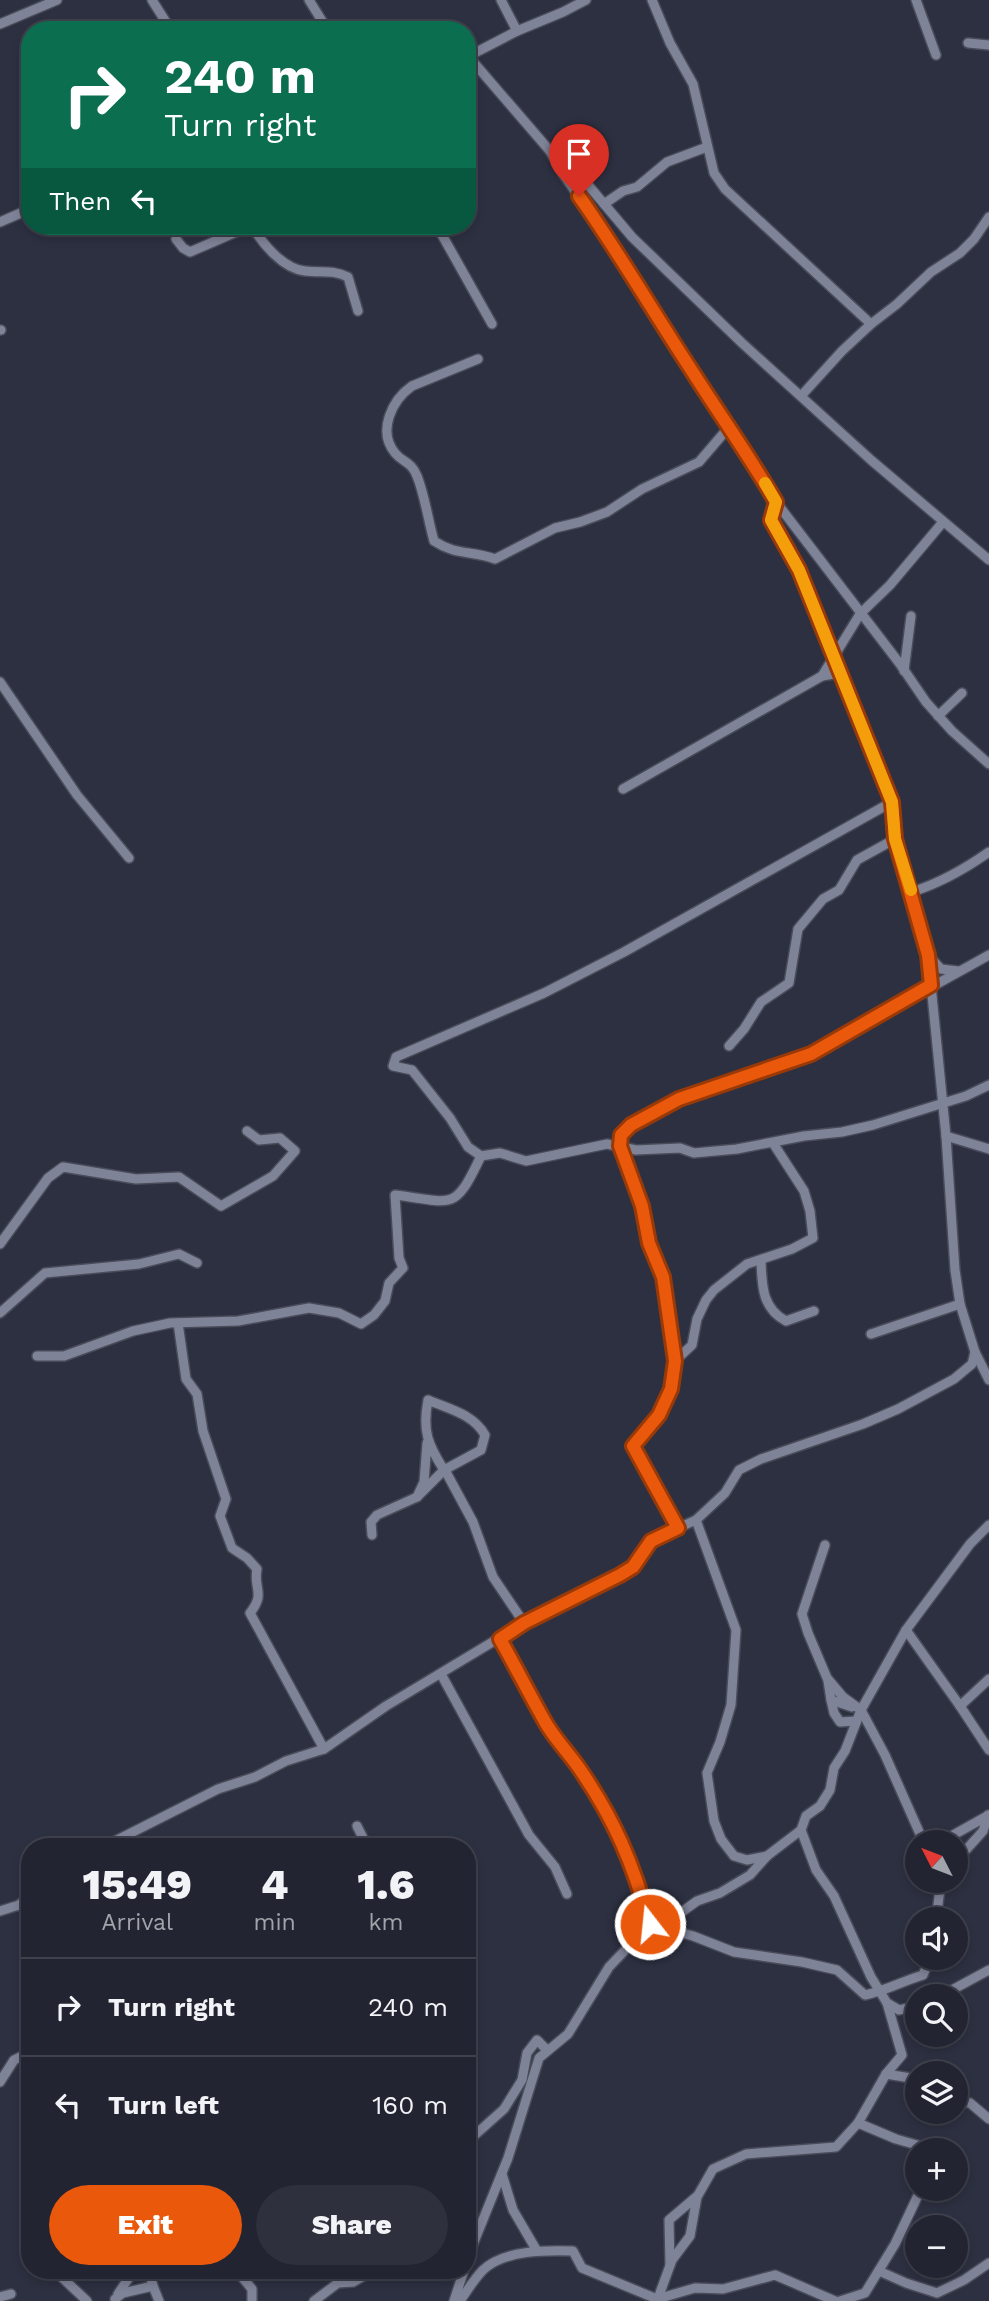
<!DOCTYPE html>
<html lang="en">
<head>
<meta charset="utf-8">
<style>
	:root { --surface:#222431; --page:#2e303d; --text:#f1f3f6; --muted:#a2a4ab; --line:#3f414d; --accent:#ea580c }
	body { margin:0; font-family:"Work Sans",sans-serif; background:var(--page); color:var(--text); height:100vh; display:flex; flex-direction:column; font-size:26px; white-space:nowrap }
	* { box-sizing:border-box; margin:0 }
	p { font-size:23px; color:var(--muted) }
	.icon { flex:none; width:38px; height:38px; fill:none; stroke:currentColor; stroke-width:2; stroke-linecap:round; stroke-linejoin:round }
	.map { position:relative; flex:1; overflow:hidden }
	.panel { position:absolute; left:21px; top:1838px; width:455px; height:441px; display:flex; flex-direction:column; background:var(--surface); border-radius:28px; box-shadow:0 4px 10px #0003,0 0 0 2px var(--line) }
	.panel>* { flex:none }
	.banner { position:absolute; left:21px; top:21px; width:455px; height:214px; border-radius:28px; box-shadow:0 4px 10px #0003,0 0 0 2px var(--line); background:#0b6e4f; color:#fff; overflow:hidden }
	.needle { width:46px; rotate:312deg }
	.tools { position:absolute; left:905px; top:1830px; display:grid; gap:14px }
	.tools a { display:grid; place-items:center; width:63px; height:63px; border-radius:50%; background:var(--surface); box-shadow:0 4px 10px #0003,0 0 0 2px var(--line); font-size:35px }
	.pin { position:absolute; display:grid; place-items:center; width:60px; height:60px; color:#fff; margin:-72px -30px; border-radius:50% 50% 50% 0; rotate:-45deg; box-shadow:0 0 7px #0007 }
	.pin .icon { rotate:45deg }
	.me { position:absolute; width:77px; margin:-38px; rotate:344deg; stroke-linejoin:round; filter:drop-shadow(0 0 5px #0008) }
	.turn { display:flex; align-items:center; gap:24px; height:147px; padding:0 28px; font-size:32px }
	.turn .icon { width:91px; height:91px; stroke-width:2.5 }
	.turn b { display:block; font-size:49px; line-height:60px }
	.then { display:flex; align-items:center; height:66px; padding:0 28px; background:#0003; gap:14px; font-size:26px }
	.eta { display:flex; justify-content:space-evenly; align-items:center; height:119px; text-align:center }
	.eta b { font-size:42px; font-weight:800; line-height:49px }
	.action { display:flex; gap:14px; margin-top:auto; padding:14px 28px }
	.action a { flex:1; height:80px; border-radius:42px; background:var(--accent); color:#fff; font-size:28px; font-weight:800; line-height:80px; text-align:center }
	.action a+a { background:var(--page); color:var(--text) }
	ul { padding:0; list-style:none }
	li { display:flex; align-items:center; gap:21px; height:98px; padding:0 28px; border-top:2px solid var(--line) }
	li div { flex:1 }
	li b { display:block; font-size:26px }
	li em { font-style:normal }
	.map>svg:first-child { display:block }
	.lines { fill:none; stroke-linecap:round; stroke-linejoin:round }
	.minor-casing { stroke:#494b59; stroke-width:12 }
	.minor { stroke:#7f8397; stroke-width:9 }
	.route-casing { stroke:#983908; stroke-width:18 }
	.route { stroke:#ea580c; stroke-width:12 }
	.slow { stroke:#f59e0b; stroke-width:12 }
</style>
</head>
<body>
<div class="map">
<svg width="989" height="2301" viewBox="0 0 989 2301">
	<rect width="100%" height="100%" fill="#2d3041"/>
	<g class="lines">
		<defs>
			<g id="minor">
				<polyline points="152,0 171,30"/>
				<polyline points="309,0 327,29"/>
				<polyline points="501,0 517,31"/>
				<polyline points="652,0 670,43 693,84 714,173 725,189 871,324"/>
				<polyline points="916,0 936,55"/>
				<polyline points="0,24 57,0"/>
				<polyline points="968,43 989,45"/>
				<polyline points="467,57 517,31 563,12 586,0"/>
				<polyline points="469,57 550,151 562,156 572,166 632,237 742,343 871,460 989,560"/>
				<polyline points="550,151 563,174 610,241 692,372 756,467 776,502 771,520 799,570 892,802 895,839 928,955 946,1136 955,1270 960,1304 975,1352 989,1380"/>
				<polyline points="604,204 623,191 637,187 667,162 707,147"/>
				<polyline points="0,222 30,209"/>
				<path d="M252 226C262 243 283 269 305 271 323 273 331 269 348 277L358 311"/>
				<polyline points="437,226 492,324"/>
				<polyline points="176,239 183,248 190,252 250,226"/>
				<polyline points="0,330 1,330"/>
				<path d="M478 359 412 386C392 400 377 431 395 453 403 463 411 461 417 476 425 496 428 520 434 541 457 556 470 550 495 559L555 528 580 522 607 512 642 489 699 462 729 427"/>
				<polyline points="801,396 842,351 871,324 897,304 931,272 960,253 974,239 989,217"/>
				<polyline points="776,502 900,664 926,702 952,731 989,764"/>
				<polyline points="904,671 911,616"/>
				<polyline points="822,676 860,614 890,585 943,522"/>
				<polyline points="0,682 77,795 129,858"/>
				<polyline points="938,716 962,693"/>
				<polyline points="623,789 822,676 840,673"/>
				<polyline points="892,802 624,952 544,993 396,1057 393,1066 412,1070 450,1118 468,1147 481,1156 500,1153 526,1161 607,1144 636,1150 680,1148 694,1153 737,1149 804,1136 842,1132 873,1125 966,1096 989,1085"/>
				<path d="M912 892C940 883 965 869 989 852"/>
				<polyline points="929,956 941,969 958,971"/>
				<polyline points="729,1046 744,1029 761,1002 789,983 798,929 823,899 839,890 857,860 895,839"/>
				<polyline points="946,1136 989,1149"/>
				<polyline points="0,1244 48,1178 63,1167 136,1179 179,1177 221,1206 273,1176 295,1151 280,1138 259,1140 247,1131"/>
				<path d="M761 1261C762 1286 762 1308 786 1321L814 1311"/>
				<polyline points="0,1313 45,1273 139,1264 179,1254 197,1263"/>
				<path d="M178 1323 186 1379 197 1394 203 1431 226 1499 220 1516 232 1548 247 1558 257 1569C253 1589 266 1593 250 1613L324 1749"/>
				<polyline points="871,1334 960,1304"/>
				<path d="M37 1356H64L133 1331 170 1323 238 1321 309 1308 339 1313 361 1324 374 1315 385 1301 389 1283 403 1268 399 1258 395 1195C453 1202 454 1213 481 1156"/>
				<polyline points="675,1361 692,1345 697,1319 706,1300 714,1290 747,1264 792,1249 813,1238 810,1211 804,1191 773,1143"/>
				<path d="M417 1497 444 1470 481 1450 485 1435C473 1414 449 1409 428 1400 422 1431 428 1445 444 1470L446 1472 473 1522 493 1577 524 1623"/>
				<polyline points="696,1520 725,1493 739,1470 761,1459 863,1424 898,1409 954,1379 972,1364 975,1352"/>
				<polyline points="372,1535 371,1522 377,1515 417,1497 424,1482 427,1443"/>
				<polyline points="825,1545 802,1614 808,1633 827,1678 843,1697 861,1710 885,1755 924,1843"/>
				<polyline points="906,1630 960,1706"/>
				<path d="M500 1639C515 1666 528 1694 544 1720 553 1737 568 1752 579 1768 615 1820 633 1864 650 1924L693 1936 734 1952 802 1962 837 1970 865 1995C885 1991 903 1981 923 1975L930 1958"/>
				<polyline points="441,1674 529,1835 555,1867 567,1894"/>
				<polyline points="989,1679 960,1706 989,1750"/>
				<polyline points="828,1681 831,1700 852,1707"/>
				<polyline points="831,1700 834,1713 840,1722 856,1721"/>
				<polyline points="357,1826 367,1846"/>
				<polyline points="801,1830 816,1870 834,1896 871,1977 887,2003 902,2055 886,2074 858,2123 896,2139 924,2147 927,2151"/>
				<polyline points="113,1842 218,1789 255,1777 286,1761 324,1749 386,1706 524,1623 586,1590 608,1582 633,1567 651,1541 678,1528"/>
				<polyline points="939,1843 989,1815"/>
				<polyline points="767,1856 801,1830 806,1816 820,1806 830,1790 834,1768 845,1751 861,1710 906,1630 970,1544 989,1525"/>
				<polyline points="956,1861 983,1831 988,1815"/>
				<polyline points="19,1905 28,1897 30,1902"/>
				<polyline points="0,1911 19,1905 30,1911"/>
				<polyline points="936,1920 941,1881"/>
				<polyline points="939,1997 989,1970"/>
				<polyline points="887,2003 899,2010 917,2006"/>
				<polyline points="886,2074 917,2079"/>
				<polyline points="0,2082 14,2060 30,2052"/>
				<polyline points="956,2101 970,2103 989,2119"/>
				<polyline points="467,2142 504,2109 522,2080 527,2053 537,2040 547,2050"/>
				<polyline points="502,2174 513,2210 537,2251"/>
				<polyline points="467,2259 508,2158 539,2058 568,2034 609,1967 650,1924 672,1919 697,1901 720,1893 750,1875 767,1856 747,1860 734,1856 721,1839 714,1821 707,1773 720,1742 731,1705 736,1630 696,1520 678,1528 633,1445 659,1415 671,1389 675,1361 663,1277 649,1243 642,1206 620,1146 621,1135 625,1130 679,1099 811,1054 989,955"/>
				<polyline points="670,2265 669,2220 696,2197"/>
				<polyline points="54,2270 87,2301"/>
				<polyline points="236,2270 252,2289 252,2301"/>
				<polyline points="879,2271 906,2283 937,2293 964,2280 989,2263"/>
				<polyline points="153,2286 159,2301"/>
				<polyline points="118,2294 134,2270"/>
				<polyline points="0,2297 11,2294"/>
				<polyline points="115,2299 123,2293 153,2286 149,2270"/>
				<polyline points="314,2301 338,2283 353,2282 374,2270"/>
				<polyline points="454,2301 464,2270"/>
				<path d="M460 2301C467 2291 474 2279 483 2270 504 2250 546 2250 573 2251L582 2268 657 2299 695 2288 723 2289 775 2275 835 2301"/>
				<polyline points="657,2301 672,2260 690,2236 697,2197 713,2169 746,2154 836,2147 858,2123"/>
				<polyline points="840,2301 865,2293 895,2244 921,2189"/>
			</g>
		</defs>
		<!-- minor casing -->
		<use href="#minor" class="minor-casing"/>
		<!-- minor -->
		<use href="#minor" class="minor"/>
	</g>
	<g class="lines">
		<defs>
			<path id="route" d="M579 196C619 253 654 313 692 371 720 415 750 457 776 502L771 520 799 570 892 802 895 839 928 955 931 985 811 1054 679 1099 631 1125 621 1135 620 1146 642 1206 649 1243 663 1277 675 1361 671 1389 659 1415 633 1446 678 1528 651 1541 633 1567 620 1575 524 1623 500 1639C515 1666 529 1693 544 1720 553 1737 568 1752 579 1768 615 1820 633 1864 650 1924"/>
		</defs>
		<!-- route casing -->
		<use href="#route" class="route-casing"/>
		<!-- route -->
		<use href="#route" class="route"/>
		<!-- slow -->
		<polyline class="slow" points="765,483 776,502 771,520 799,570 892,802 895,839 911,890"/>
	</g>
</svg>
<div class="tools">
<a><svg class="needle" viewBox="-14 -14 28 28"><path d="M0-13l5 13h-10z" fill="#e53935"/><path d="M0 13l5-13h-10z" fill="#a2a4ab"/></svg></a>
<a><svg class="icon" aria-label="sound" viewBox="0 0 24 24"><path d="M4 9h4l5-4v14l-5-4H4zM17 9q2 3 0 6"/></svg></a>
<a><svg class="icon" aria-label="search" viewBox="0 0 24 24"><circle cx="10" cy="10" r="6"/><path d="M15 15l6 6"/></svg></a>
<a><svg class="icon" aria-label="layers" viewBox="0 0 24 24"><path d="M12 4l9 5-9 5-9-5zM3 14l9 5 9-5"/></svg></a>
<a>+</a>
<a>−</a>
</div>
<div class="pin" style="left:579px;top:196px;background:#d93025"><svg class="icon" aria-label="arrive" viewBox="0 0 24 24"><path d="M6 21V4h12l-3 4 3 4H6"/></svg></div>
<svg class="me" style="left:650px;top:1924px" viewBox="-20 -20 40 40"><circle r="17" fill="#ea580c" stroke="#fff" stroke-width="3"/><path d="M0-11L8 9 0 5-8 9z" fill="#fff"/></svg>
<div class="banner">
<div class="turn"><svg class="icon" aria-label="right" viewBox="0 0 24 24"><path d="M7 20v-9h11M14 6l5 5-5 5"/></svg><div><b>240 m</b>Turn right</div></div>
<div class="then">Then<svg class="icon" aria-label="left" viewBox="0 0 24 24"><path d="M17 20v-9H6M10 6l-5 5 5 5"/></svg></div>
</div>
<section class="panel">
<div class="eta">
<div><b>15:49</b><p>Arrival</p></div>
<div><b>4</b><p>min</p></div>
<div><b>1.6</b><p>km</p></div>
</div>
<ul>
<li><svg class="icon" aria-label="right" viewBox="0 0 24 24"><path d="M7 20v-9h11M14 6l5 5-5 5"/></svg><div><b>Turn right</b></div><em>240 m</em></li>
<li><svg class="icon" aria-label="left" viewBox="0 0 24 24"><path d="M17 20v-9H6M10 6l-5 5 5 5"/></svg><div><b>Turn left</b></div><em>160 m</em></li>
</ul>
<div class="action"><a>Exit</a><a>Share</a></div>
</section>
</div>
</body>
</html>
